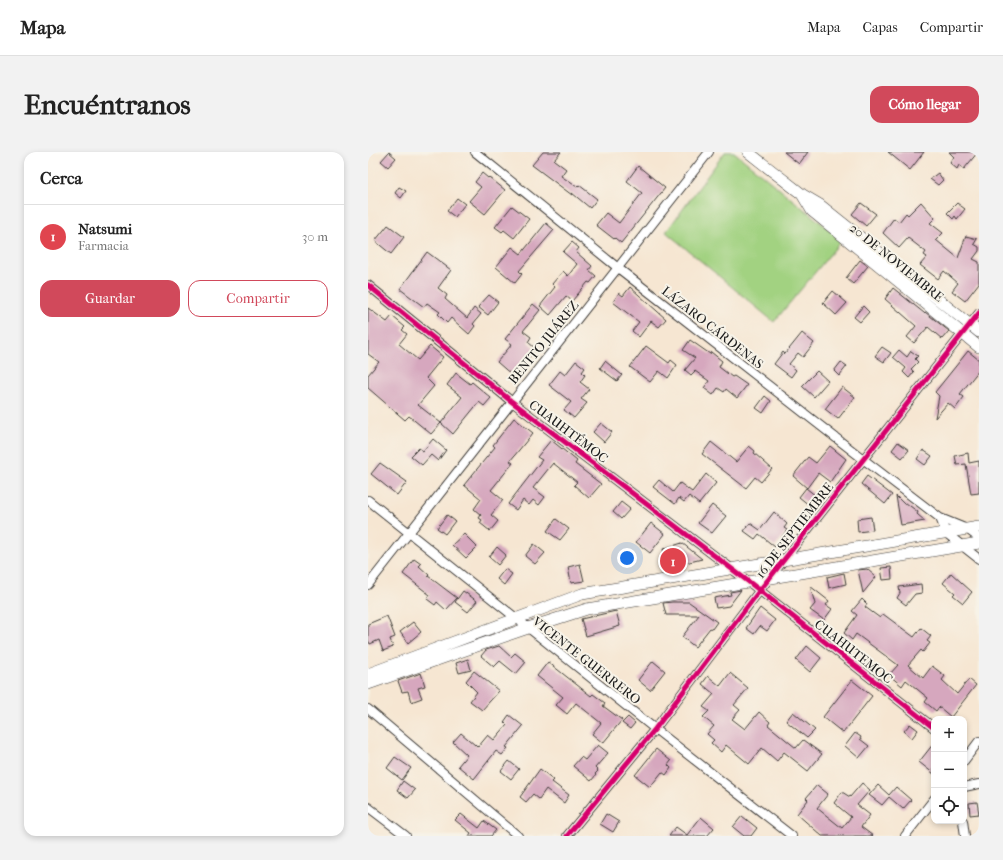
<!DOCTYPE html>
<html lang="es">
<meta charset="utf-8">
<style>
:root{--surface:#fff;--page:#f2f2f2;--text:#222;--muted:#767676;--line:#e0e0e0;--accent:#d1495b}
body{margin:0;font-family:"IM FELL French Canon",serif;background:var(--page);color:var(--text)}
.controls{position:absolute;right:12px;bottom:12px;display:grid;overflow:hidden;border-radius:8px;box-shadow:0 2px 6px #0003}
.controls button{width:36px;height:36px;display:grid;place-items:center;padding:0;border:0;border-bottom:1px solid var(--line);background:var(--surface);color:var(--text);font:20px sans-serif}
.you{position:absolute;left:259px;top:406px;width:14px;height:14px;margin:-10px;border:3px solid #fff;border-radius:50%;background:#1a73e8;box-shadow:0 0 0 6px #1a73e833}
.badge{display:grid;place-items:center;width:26px;height:26px;border-radius:50%;background:var(--accent);color:#fff;font-size:13px;font-weight:700}
.pin{position:absolute;translate:-50% -50%;border:2px solid #fff;box-shadow:0 1px 4px #0006}
.list{margin:0;padding:0;list-style:none}
h2{display:flex;justify-content:space-between;align-items:center;height:52px;margin:0;padding:0 16px;font-size:17px}
h2 small{font-size:13px;font-weight:400;color:var(--muted)}
.list li{display:grid;grid-template-columns:26px 1fr auto;gap:12px;align-items:center;box-sizing:border-box;height:64px;padding:0 16px;border-top:1px solid var(--line)}
.list b{display:block;font-size:15px;white-space:nowrap}
.list p{margin:0;font-size:13px;white-space:nowrap;color:var(--muted)}
.list em{font-size:13px;font-style:normal;color:var(--muted)}
.actions{display:flex;gap:8px;padding:12px 16px}
.actions a{flex:1;padding:9px 0;border:1px solid var(--accent);border-radius:12px;text-align:center;font-size:14px;color:var(--accent)}
.actions .main{background:var(--accent);color:#fff}
.icon{flex:none;width:22px;height:22px;fill:none;stroke:currentColor;stroke-width:2;stroke-linecap:round;stroke-linejoin:round}
.map{position:relative;flex:none;width:611px;height:684px;overflow:hidden;border-radius:12px}
header{display:flex;align-items:center;gap:24px;box-sizing:border-box;height:56px;padding:0 20px;background:var(--surface);border-bottom:1px solid var(--line)}
header strong{font-size:19px}
nav{display:flex;gap:22px;margin-inline-start:auto;font-size:14px}
.intro{display:flex;align-items:center;justify-content:space-between;box-sizing:border-box;height:96px;padding:0 24px}
h1{margin:0;font-size:28px}
.button{padding:10px 18px;border-radius:12px;background:var(--accent);color:#fff;font-size:14px;font-weight:700}
main{display:flex;gap:24px;padding:0 24px}
aside{flex:1;background:var(--surface);border-radius:12px;box-shadow:0 2px 6px #0003}
.map>svg:first-child{display:block}
</style>
<header>
<strong>Mapa</strong>
<nav><a>Mapa</a><a>Capas</a><a>Compartir</a></nav>
</header>
<div class="intro"><h1>Encuéntranos</h1><a class="button">Cómo llegar</a></div>
<main>
<aside>
<h2>Cerca<small></small></h2>
<ul class="list">
<li><span class="badge" style="background:#e0444e">1</span><div><b>Natsumi</b><p>Farmacia</p></div><em>30 m</em></li>
</ul>
<div class="actions"><a class="main">Guardar</a><a>Compartir</a></div>
</aside>
<div class="map">
<svg width="611" height="684" viewBox="0 0 611 684">
<rect width="100%" height="100%" fill="#f7f3e8"/>
<filter id="ink" filterUnits="userSpaceOnUse"><feTurbulence type="fractalNoise" baseFrequency=".025" numOctaves="2"/><feDisplacementMap in="SourceGraphic" scale="8" xChannelSelector="R" yChannelSelector="G"/><feConvolveMatrix kernelMatrix="1 2 1 2 8 2 1 2 1" color-interpolation-filters="sRGB"/></filter>
<filter id="wash" filterUnits="userSpaceOnUse"><feTurbulence type="fractalNoise" baseFrequency=".012" numOctaves="4" result="noise"/><feDisplacementMap in="SourceGraphic" scale="16" xChannelSelector="R" yChannelSelector="G"/><feGaussianBlur stdDeviation="0.9" result="paint"/><feColorMatrix in="noise" values="0 0 0 0 0 0 0 0 0 0 0 0 0 0 0 0 0 1.4 0 .05"/><feComposite in="paint" operator="in"/></filter>
<g filter="url(#wash)">
<rect width="100%" height="100%" fill="#f6e6d2"/>
<path fill="#a2d281" stroke="#5f774e" d="M357,0H366L474,88L406,170L298,80Z"/>
<g id="blocks">
<path fill="#d6a7be" d="M21,0L28,6L20,15L13,9Z
M175,0H193L186,8L198,17L193,24L209,35L211,33L229,47L222,56L204,41V43L164,13Z
M416,0H440L431,12Z
M520,0H556L542,18Z
M581,0H610L596,17L591,13L589,17L582,11L586,5Z
M270,14L297,36L253,91L247,86L246,87L228,73L238,61L251,71L274,41L259,29Z
M114,21L120,26L121,25L137,38L117,62L101,49L113,35L107,30Z
M570,21L575,28L570,33L562,27Z
M31,35L38,39L33,46L27,41Z
M89,46L97,52L87,65L79,59Z
M553,50L567,66L562,71L575,81L568,88L590,106L598,84L609,87L606,92L611,95V99L605,107L611,110V131L597,149L584,139L590,131L576,119L570,127L552,113L559,105L556,103L558,100L540,86L531,96L515,81L526,66L531,70L538,61L540,63Z
M493,51L508,62L498,74L484,62Z
M589,51L597,57L589,67L587,64L585,67L579,61Z
M144,54L161,67L146,86L136,78L134,80L127,75Z
M178,71L186,78L151,119L154,122L147,131L128,115L144,95L153,102Z
M20,73L36,85L23,102L7,89Z
M204,90L211,96L208,100L224,114L221,118L228,124L222,131L220,130L204,149L198,144L182,163L172,154L187,135L184,132L195,119L200,124L209,112L195,100Z
M59,100L83,118L70,136L79,143L77,147L99,166L106,156L113,162L105,172L107,174L101,182L83,166L79,171L70,162L72,160L59,151L56,155L32,137Z
M492,108L500,114L485,132L478,126Z
M262,135L298,167L291,175L283,169L271,185L264,179L271,170L245,150L251,141L255,144Z
M525,136L556,161L557,160L581,179L574,187L560,175L546,191L539,185L548,174L517,147Z
M465,139L479,151L468,163L455,151Z
M121,143L130,150L120,163L110,155Z
M165,152L172,158L155,179L163,185L160,190L168,197L145,224L129,210L144,192L137,187Z
M495,154L501,160L492,170L486,165Z
M0,156L19,170L24,164L37,175L34,178L39,182L31,192L50,208L62,194L75,205L58,226L66,234L50,253L73,271L63,282L41,264L37,268L0,236V223L11,210L0,202Z
M434,181L446,191L435,205L430,201L421,212L428,218L423,225L406,212L415,200L417,202Z
M322,188L342,202L343,200L354,209L351,215L364,225L366,224L379,233L369,246L358,237L356,240L350,236L345,243L336,236L341,229L327,219L323,223L317,218L327,206L315,198Z
M278,194L301,211L303,208L309,213L300,226L291,219L282,230L262,215Z
M514,195L523,201L516,210L507,204Z
M531,198L539,205L543,199L550,204L547,207L550,210L543,217L546,220L541,226L535,220L538,216L525,205Z
M600,199L611,208V218L592,242L596,245L587,257L580,251L567,266L571,244L567,240Z
M208,209L217,216L214,220L217,223L212,230L221,237L213,247L219,251L206,266L196,258L203,250L181,233L192,219L197,223Z
M237,209L254,223L249,229L232,216Z
M473,210L479,214L471,224L466,219Z
M449,219L460,229L446,245L434,234Z
M88,221L102,232L104,230L123,246L116,254L111,250L85,282L73,271L94,245L79,233Z
M474,235L487,245L470,267L457,257Z
M397,244L403,249L395,261L388,256Z
M146,266L165,281L142,309L145,311L123,338L135,348L123,363L130,369L122,379L112,371L114,368L111,366L113,363L106,357L113,347L96,333L127,295L125,293Z
M233,271L244,280L236,290L225,280Z
M65,287L78,298L70,309L63,303L54,313L43,304L51,296L55,299Z
M183,288L209,309L207,312L233,332L221,346L206,333L209,330L185,311L165,336L177,345L171,353L165,348L161,353L155,348L148,358L140,352L174,308L169,305Z
M343,290L368,310L381,294L387,299L386,301L404,317L393,330L387,325L378,336L334,302Z
M530,290L541,298L534,306L524,298Z
M462,294L478,307L462,330L450,321L439,336L425,324L440,305L448,311Z
M555,298L564,304L557,313L549,307Z
M600,301L601,311L611,309V341L603,342L598,312L589,313L587,304Z
M12,311L39,330L29,343L3,322Z
M338,322L348,331L331,352L321,344L316,350L311,346L307,352L285,335L291,328L305,340L312,331L324,340Z
M499,324L524,343L517,352L493,332Z
M438,336L448,344L441,353L431,345Z
M528,344L536,352L538,351L550,360L549,362L557,369L533,373Z
M253,350L262,357L253,367L245,360Z
M344,353L358,364L344,381L330,371Z
M406,360L419,372L416,376L419,378L407,395L391,382L387,387L376,379L382,371L392,378Z
M79,363L87,369L77,382L69,376Z
M503,365L505,378L490,380L489,367Z
M188,367L201,377L192,388L179,379Z
M283,371L297,382L282,401L268,390Z
M96,382L109,395L98,406L84,393Z
M314,391L334,407L301,415L295,397Z
M166,392L177,401L167,412L157,404Z
M129,395L138,403L130,413L121,405Z
M46,407L53,412L51,414L61,423L60,424L89,446L78,458L69,450L67,453L59,447L62,443L35,422Z
M212,412L216,429L203,431L200,415Z
M523,415L524,427L515,428L513,416Z
M137,417L144,422L136,433L129,427Z
M499,417L508,425L495,441L490,418Z
M476,421L478,432L461,436L459,425Z
M583,421L604,440L595,451L585,443L587,441L575,431Z
M553,432L554,441L547,442L538,453L529,446L532,441L531,435Z
M442,434L461,449L458,453L464,457L456,468L442,458L447,452Z
M373,438L361,454L348,456L346,446L363,443L362,440Z
M95,439L109,449L100,460L87,450Z
M494,447L499,452L497,455L512,466L515,462L546,485L553,476L563,484L559,489L562,491L555,500L553,498L540,513L555,526L564,514L577,524L574,528L589,542L601,527L608,533L583,565L571,555L568,559L557,550L560,546L538,528L534,534L521,523L530,513L488,482L484,488L476,481L489,463L484,459Z
M304,450H321L349,470L344,477L342,476L327,495L314,485L331,463H298L295,451Z
M392,456L407,468L399,479L392,474L386,482L378,476Z
M248,459L252,474L218,484L213,467Z
M19,464L27,485L22,487L25,495L15,499L11,488L2,492L0,488V472Z
M45,470L53,480L40,491L32,480Z
M131,494L143,505L147,501L158,510L148,522L132,509L126,515L113,504L118,498Z
M439,494L453,506L442,520L428,508Z
M100,507L103,518L91,521L88,511Z
M285,509L297,519L282,538L270,528Z
M180,510L223,544L225,542L237,551L235,554L254,568L235,591L224,582L233,571L208,551L199,562L188,553L195,545L169,524Z
M106,519L131,539L114,558L102,549L109,540L98,529Z
M53,521L57,534L50,536L54,546L43,550L40,539L34,540L30,529Z
M362,521L380,536L366,553L372,558L364,567L377,577L391,560L402,570L400,573L428,596L435,588L454,602L440,619L416,600L409,609L394,596L381,612L358,593L353,600L343,591L346,588L339,582L346,574L335,565L341,559L335,555L346,542L334,532L340,524L352,534Z
M484,528L504,544L475,581L455,565Z
M425,560L447,578L439,586L418,569Z
M141,563L155,574L138,595L140,596L134,603L128,599L106,627L90,614L99,603L85,590L93,581L107,593V592L110,595L120,583L126,588L139,573L136,570Z
M260,565L267,571L262,577L254,571Z
M542,572L550,578L544,586L536,579Z
M487,581L493,585L492,587L501,594L491,606L477,594Z
M566,591V622L551,610Z
M230,593L240,601L227,616L230,619L227,622L228,623L223,629L205,614L213,605L217,608Z
M288,597L303,609L300,613L303,616L298,623L294,620L282,635L267,623Z
M27,605L43,616L34,628L19,616Z
M141,609L151,617L143,627L133,619Z
M172,617L186,628L184,630L201,643L196,651L178,637L171,647L165,642L158,650L152,645Z
M35,629L47,638L40,646L29,638Z
M494,631L502,638L489,653L502,663L493,675L505,684H454L429,662L440,648L438,646L449,633L460,642L449,656L474,676L483,665L466,651L474,640L482,645Z
M510,633L521,643L528,635L543,648L535,657L521,645L514,653L501,643Z
M609,650L611,662L602,663L601,651Z
M93,662L111,676L116,669L128,678L123,684H101L103,681L87,668Z
M238,662L251,670L245,680L232,672Z
M374,664L389,676L383,684H376L365,675Z
M333,665L346,676L339,684H301L308,675L319,683Z"/>
</g>
</g>
<g filter="url(#ink)">
<use href="#blocks" fill-opacity="0" stroke="#3d3a37" stroke-width="1"/>
<g fill="none" stroke-linecap="round" stroke-linejoin="round">
<defs>
<path id="street" d="M107,0L250,116L495,307L572,366L599,377L611,386
M0,133L143,249L381,430L566,576
M0,348L287,577L424,684
M572,366L578,381L611,407
M0,433L341,0
M0,557L150,684
M596,609L611,589
M596,635L611,632
M0,655L38,684
M595,669L597,684
M199,684L287,577L392,438L611,161
M537,684L566,647"/>
<path id="secondary" d="M380,0L435,43L452,53L611,180
M435,44L444,59L611,195
M0,522L214,442L611,375
M0,532L160,476L219,457L611,391"/>
</defs>
<use href="#street" stroke="#3d3a37" stroke-width="10"/>
<use href="#secondary" stroke="#3d3a37" stroke-width="12"/>
<use href="#street" stroke="#fff" stroke-width="8"/>
<use href="#secondary" stroke="#fff" stroke-width="11"/>
<defs>
<path id="cycleway" d="M0,133L143,249L381,430L566,576
M199,684L287,577L392,438L611,161"/>
</defs>
<use href="#cycleway" stroke="#f7f3e8" stroke-width="8"/>
<use href="#cycleway" stroke="#d6006c" stroke-width="5"/>
</g>
</g>
<g text-anchor="middle" stroke-width="4" stroke-linejoin="round" paint-order="stroke">
<g font-size="13" fill="#1c1c1c" stroke="#f7f3e8">
<text transform="translate(529 110) rotate(39)" y="5">20 DE NOVIEMBRE</text>
<text transform="translate(345 175) rotate(38)" y="5">LÁZARO CÁRDENAS</text>
<text transform="translate(175 190) rotate(-51)" y="5">BENITO JUÁREZ</text>
<text transform="translate(201 279) rotate(37)" y="5">CUAUHTÉMOC</text>
<text transform="translate(426 378) rotate(-52)" y="5">16 DE SEPTIEMBRE</text>
<text transform="translate(486 499) rotate(38)" y="5">CUAHUTEMOC</text>
<text transform="translate(219 508) rotate(38)" y="5">VICENTE GUERRERO</text>
</g>
</g>
</svg>
<div class="controls">
<button>+</button>
<button>−</button>
<button><svg class="icon" aria-label="locate" viewBox="0 0 24 24"><circle cx="12" cy="12" r="6"/><path d="M12 2v4M12 18v4M2 12h4M18 12h4"/></svg></button>
</div>
<div class="you"></div>
<div class="pin badge" style="left:305px;top:409px;background:#e0444e">1</div>
</div>
</main>
